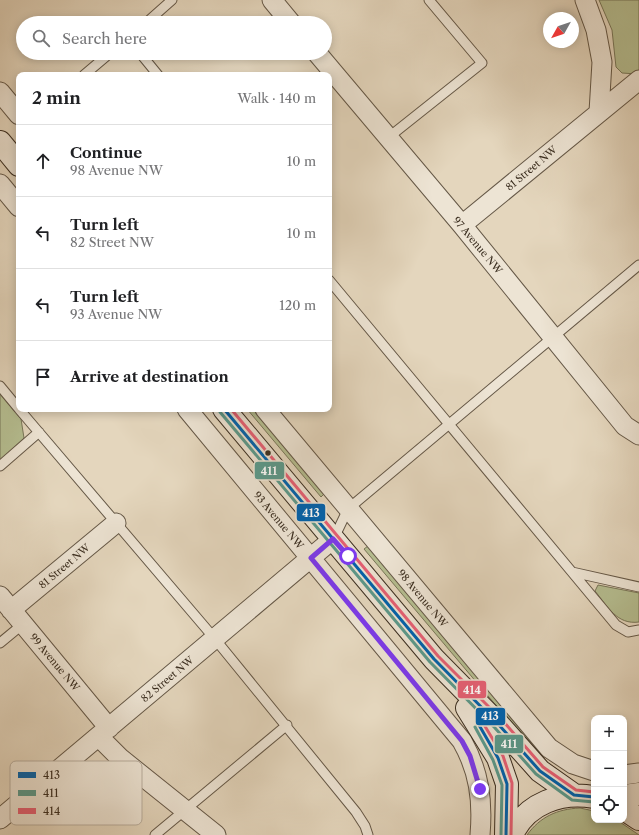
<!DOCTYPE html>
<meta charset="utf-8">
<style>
:root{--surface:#fff;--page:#f6f6f6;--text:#202124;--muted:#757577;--line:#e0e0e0}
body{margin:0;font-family:"Libre Caslon Text",serif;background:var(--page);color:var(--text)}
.controls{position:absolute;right:12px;bottom:12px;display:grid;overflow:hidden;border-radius:8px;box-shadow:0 2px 10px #0003}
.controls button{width:36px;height:36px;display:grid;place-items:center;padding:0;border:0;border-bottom:1px solid var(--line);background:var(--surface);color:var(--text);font:20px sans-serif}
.compass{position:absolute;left:543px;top:12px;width:36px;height:36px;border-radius:50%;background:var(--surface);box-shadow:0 2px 10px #0003;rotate:230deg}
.stop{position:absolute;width:12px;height:12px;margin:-9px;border:3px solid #7c3aed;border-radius:50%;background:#fff}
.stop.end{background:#7c3aed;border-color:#fff;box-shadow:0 1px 4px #0008}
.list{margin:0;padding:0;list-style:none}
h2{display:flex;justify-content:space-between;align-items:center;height:52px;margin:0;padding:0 16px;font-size:17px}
h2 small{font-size:13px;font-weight:400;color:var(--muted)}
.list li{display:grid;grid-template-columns:26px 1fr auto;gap:12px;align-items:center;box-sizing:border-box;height:72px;padding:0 16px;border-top:1px solid var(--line)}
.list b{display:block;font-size:15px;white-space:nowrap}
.list p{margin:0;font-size:13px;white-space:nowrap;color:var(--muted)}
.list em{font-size:13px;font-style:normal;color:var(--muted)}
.icon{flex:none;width:22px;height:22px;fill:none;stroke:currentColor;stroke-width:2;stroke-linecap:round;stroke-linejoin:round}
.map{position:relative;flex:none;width:639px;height:835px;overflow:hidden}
.search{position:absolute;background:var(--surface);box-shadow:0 2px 10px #0003;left:16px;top:16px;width:316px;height:44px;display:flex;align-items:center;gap:10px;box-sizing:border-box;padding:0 14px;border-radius:22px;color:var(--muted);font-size:15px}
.panel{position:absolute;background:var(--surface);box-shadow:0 2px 10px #0003;left:16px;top:72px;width:316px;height:340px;border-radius:8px}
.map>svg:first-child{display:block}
</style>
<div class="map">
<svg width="639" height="835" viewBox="0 0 639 835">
<rect width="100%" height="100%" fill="#e4d6bd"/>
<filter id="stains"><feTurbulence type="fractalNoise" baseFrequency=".005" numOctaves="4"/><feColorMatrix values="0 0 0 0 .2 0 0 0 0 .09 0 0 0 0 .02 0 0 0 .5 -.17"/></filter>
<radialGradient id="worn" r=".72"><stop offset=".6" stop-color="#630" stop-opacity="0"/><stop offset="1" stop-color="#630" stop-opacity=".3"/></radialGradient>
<path fill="#b5bd90" stroke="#787658" d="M599,0H639V72L637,74L622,73L616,67L612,30Z
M0,394L21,419L24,438L0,461Z
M247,409H255L325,493L321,497Z
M368,546L546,755L542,760L364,549Z
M598,585L639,593V622C617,625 608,607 595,591Z
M580,808L594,811V820H617L639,835H527C540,817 557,809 580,808Z"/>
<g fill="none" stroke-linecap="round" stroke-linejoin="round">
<defs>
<path id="service" d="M146,23L172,0
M140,53L158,75
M84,75L110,53
M389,137L482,63L429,0
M329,280L616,625L628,632L639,630
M0,386L19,409
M19,409L215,639L356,812L365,826L368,835
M0,466L39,432
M334,538L348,509L639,265
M572,572L639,587
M0,643L23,624
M155,835L287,725"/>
<path id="minor" d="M272,0L291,23
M585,0L596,30L602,62L599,112
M317,53L462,225L625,426L639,435
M0,92L19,115
M0,184L19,207
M462,225L639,80
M187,409L462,741C479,771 483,800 480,835
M265,409L549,748L573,764L594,771
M0,596L109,728
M11,610L116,523
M99,737L120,758L216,835
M624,775L639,773
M0,819L333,539"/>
<path id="secondary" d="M0,142L19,165
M224,409L434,659L499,725L540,771L574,795
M467,708L498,758L507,784L506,835
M624,796L639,794
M624,809L639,819
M512,835C526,803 562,791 594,797"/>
</defs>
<use href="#service" stroke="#655847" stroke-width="11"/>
<use href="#minor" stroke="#655847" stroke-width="21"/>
<use href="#secondary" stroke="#3b2e20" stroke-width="24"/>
<use href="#service" stroke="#ede4d4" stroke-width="9"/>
<use href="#minor" stroke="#ede4d4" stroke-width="19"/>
<use href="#secondary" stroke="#ede4d4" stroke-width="22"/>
<defs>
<path id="bus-1" d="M224,409L434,659L499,725L540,771L574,795L594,797
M479,725L498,758L507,784L506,835"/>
<path id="bus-2" d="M220,412L430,662L495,728L536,774L572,800L594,802
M475,727L493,760L502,785L501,835"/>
<path id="bus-3" d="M231,409L438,656L503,721L543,767L576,790L594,792
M483,723L503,756L512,783L511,835"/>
</defs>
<use href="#bus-1" stroke="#ede4d4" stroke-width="6"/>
<use href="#bus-2" stroke="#ede4d4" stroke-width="6"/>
<use href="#bus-3" stroke="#ede4d4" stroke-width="6"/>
<use href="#bus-1" stroke="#0062ad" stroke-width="3"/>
<use href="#bus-2" stroke="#5b998b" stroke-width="3"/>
<use href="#bus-3" stroke="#e65f74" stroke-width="3"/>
</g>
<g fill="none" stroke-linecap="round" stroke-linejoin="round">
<path stroke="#7c3aed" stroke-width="5" d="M348,556L333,539L311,558L462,741L470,756L480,789"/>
</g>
<circle fill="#3b2e20" stroke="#ede4d4" stroke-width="1.5" cx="268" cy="453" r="3.5"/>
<g text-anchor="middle" stroke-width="3" stroke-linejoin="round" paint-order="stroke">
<g font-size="10" fill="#3b2e20" stroke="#ede4d4">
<text transform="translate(531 168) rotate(-40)" y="4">81 Street NW</text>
<text transform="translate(478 245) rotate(50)" y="4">97 Avenue NW</text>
<text transform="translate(279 520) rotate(50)" y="4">93 Avenue NW</text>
<text transform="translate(64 566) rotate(-40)" y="4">81 Street NW</text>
<text transform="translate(423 598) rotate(50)" y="4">98 Avenue NW</text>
<text transform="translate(55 662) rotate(50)" y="4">99 Avenue NW</text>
<text transform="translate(167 679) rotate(-40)" y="4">82 Street NW</text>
</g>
</g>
<rect x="10" y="761" width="132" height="64" rx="6" fill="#ede4d4" stroke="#b8ad9e" stroke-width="1"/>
<rect x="18" y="772" width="18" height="6" fill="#0062ad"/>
<rect x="18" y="790" width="18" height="6" fill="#5b998b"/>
<rect x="18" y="808" width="18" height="6" fill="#e65f74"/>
<g font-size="11" fill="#3b2e20">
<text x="43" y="779">413</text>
<text x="43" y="797">411</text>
<text x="43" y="815">414</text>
</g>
<g stroke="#ede4d4" stroke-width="1.5">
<rect x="254" y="461" width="31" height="19" rx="4" fill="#5b998b"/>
<rect x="296" y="503" width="30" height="19" rx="4" fill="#0062ad"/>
<rect x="457" y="680" width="30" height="19" rx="4" fill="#e65f74"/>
<rect x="475" y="707" width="31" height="19" rx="4" fill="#0062ad"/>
<rect x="494" y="734" width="30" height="20" rx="4" fill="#5b998b"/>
</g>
<g font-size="11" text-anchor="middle" font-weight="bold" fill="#fff">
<text x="269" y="475">411</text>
<text x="311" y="517">413</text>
<text x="472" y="694">414</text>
<text x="490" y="720">413</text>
<text x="509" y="748">411</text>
</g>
<rect width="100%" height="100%" filter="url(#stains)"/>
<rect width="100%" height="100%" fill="url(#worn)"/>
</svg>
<div class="controls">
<button>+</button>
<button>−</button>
<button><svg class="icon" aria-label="locate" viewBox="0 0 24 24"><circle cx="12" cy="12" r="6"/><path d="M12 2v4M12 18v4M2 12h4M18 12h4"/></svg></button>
</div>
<svg class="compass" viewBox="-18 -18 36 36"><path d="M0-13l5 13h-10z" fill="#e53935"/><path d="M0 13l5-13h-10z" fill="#757577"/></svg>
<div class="stop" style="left:348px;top:556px"></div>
<div class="stop end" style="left:480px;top:789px"></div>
<div class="search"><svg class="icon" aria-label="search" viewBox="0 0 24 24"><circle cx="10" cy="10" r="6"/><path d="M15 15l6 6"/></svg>Search here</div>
<section class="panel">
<h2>2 min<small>Walk · 140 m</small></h2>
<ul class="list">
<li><svg class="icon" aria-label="ahead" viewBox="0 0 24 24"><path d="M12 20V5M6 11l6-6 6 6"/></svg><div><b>Continue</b><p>98 Avenue NW</p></div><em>10 m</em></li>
<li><svg class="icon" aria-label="left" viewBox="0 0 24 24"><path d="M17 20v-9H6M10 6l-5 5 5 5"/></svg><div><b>Turn left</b><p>82 Street NW</p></div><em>10 m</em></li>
<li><svg class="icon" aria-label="left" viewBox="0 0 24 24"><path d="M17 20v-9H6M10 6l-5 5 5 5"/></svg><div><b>Turn left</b><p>93 Avenue NW</p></div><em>120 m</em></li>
<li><svg class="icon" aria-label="arrive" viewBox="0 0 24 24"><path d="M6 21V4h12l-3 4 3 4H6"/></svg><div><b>Arrive at destination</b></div></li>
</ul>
</section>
</div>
